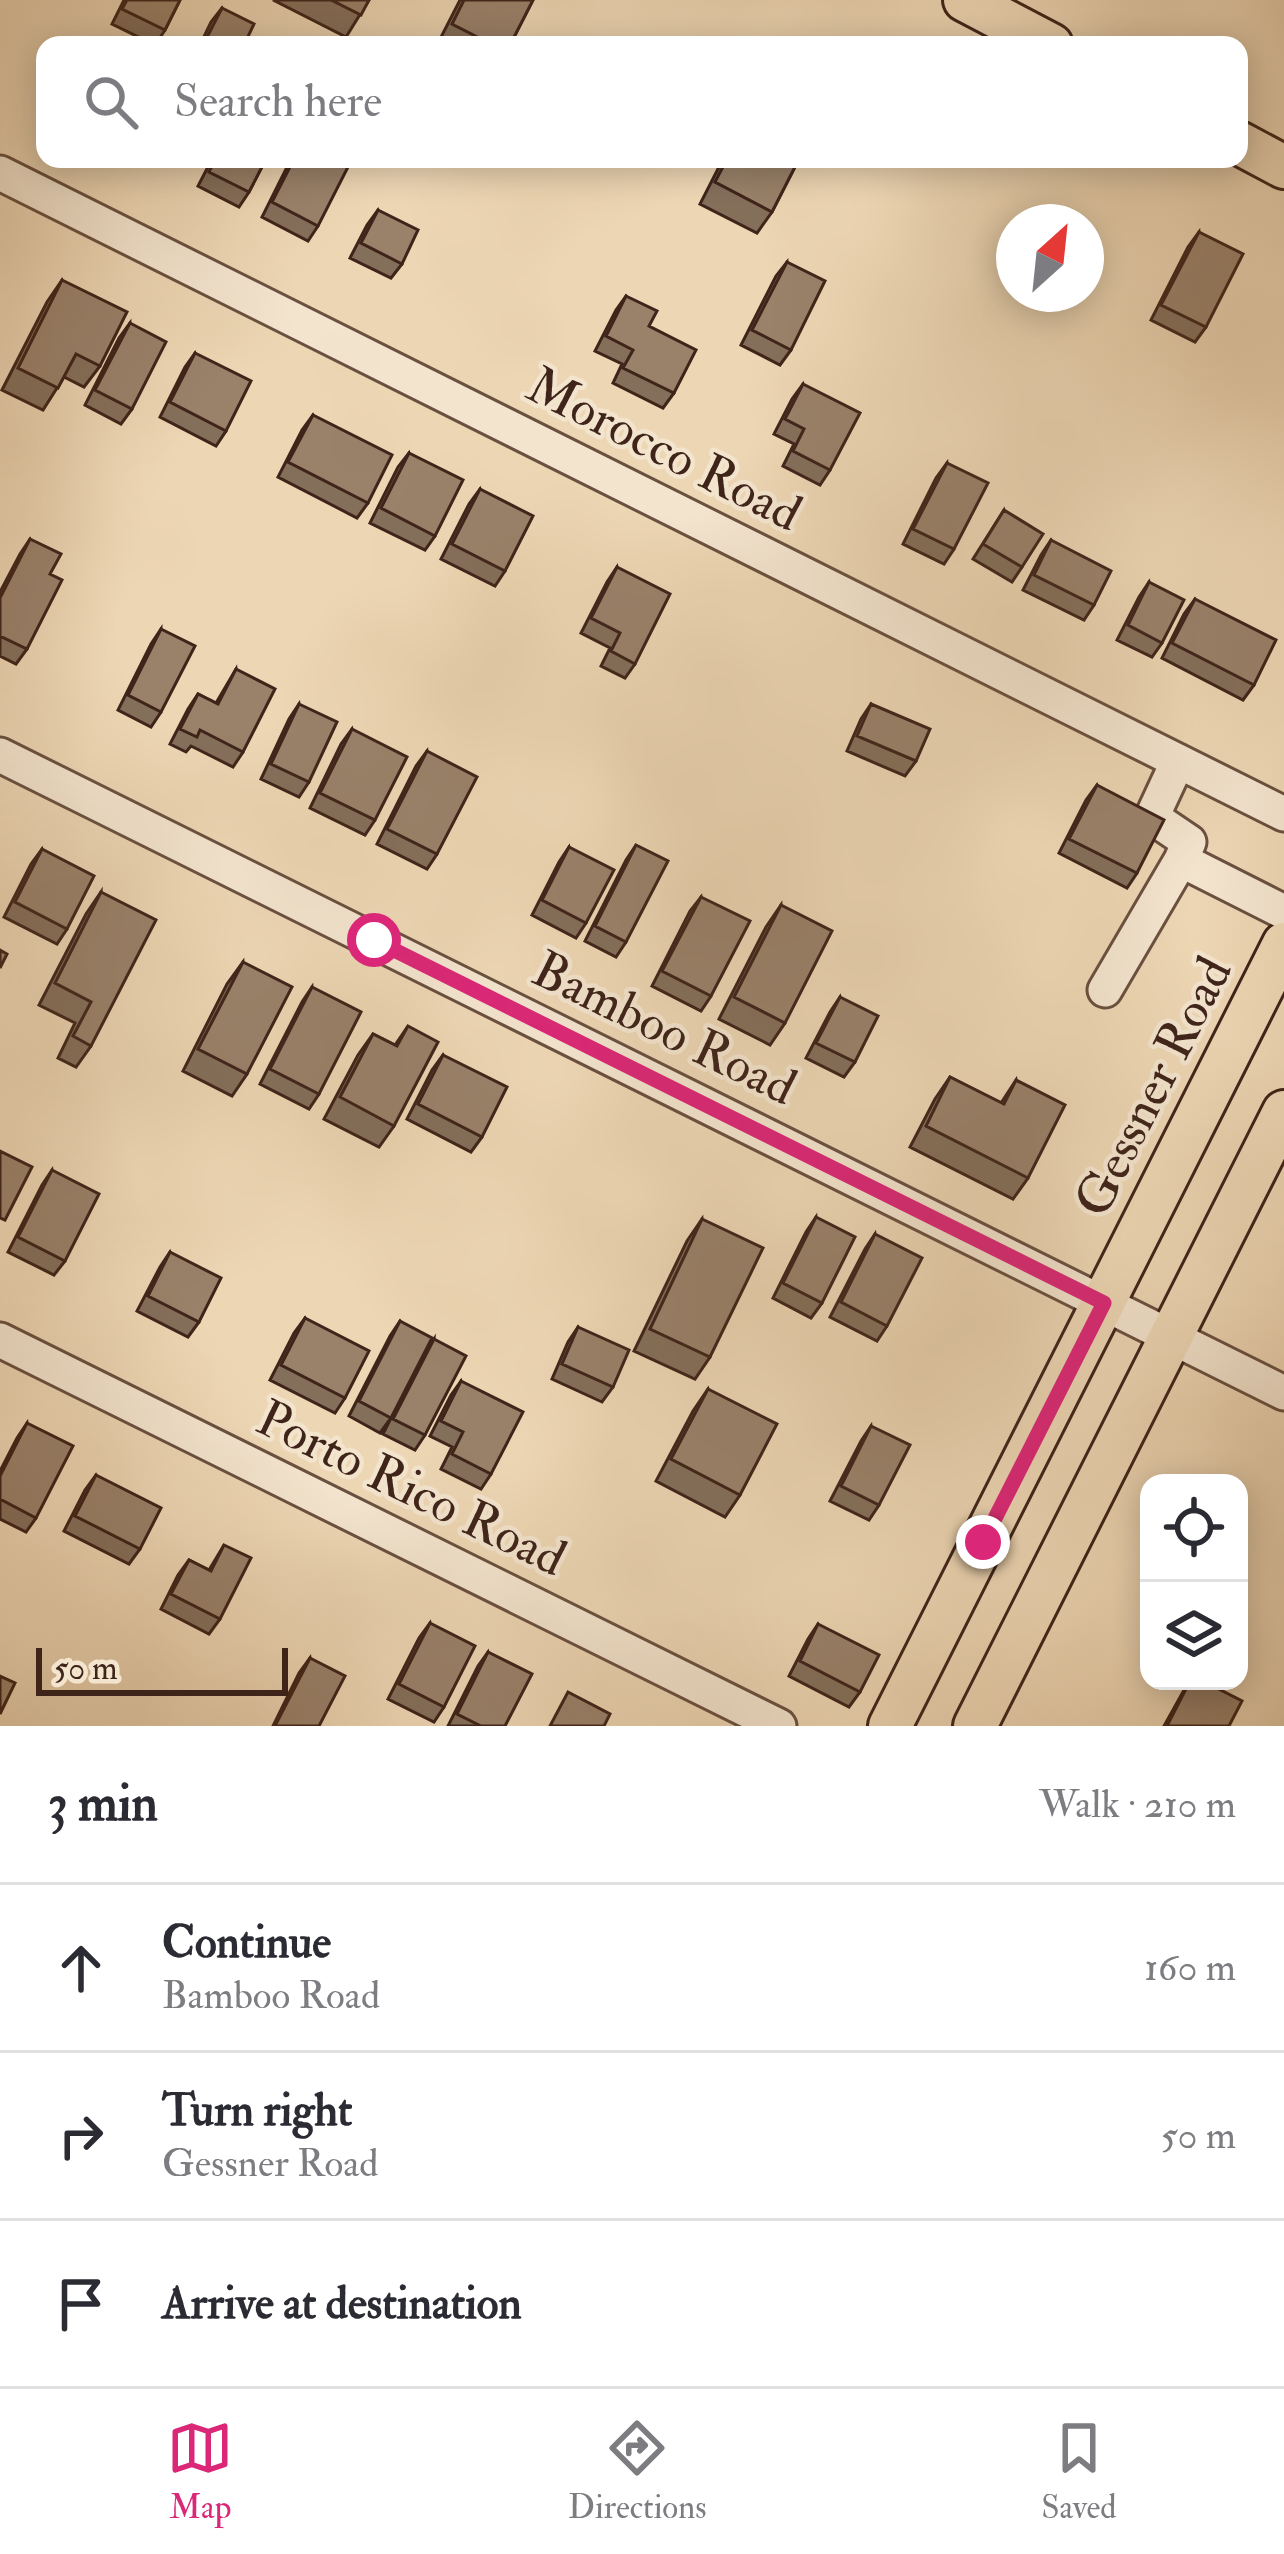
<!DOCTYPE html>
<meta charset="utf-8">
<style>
:root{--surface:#fff;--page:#f2f2f3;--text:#2b2b33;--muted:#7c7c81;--line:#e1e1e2;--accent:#db2777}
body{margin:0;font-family:"IM FELL Double Pica",serif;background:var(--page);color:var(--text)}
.controls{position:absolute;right:36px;bottom:36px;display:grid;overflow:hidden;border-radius:24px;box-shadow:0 6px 30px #0003}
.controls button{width:108px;height:108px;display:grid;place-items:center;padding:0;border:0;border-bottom:3px solid var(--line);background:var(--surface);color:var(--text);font:60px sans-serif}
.compass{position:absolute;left:996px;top:204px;width:108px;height:108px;border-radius:50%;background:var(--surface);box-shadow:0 6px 30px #0003;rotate:27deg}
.scale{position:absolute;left:36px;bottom:30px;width:252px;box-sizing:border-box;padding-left:12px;border:6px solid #3f241a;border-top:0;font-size:33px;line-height:42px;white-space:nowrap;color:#3f241a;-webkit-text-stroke:9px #f3e4ce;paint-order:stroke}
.stop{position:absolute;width:36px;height:36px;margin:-27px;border:9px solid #db2777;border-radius:50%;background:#fff}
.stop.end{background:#db2777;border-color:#fff;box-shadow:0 3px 12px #0008}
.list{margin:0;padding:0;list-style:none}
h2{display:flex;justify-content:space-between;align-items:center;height:156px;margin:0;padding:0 48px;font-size:51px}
h2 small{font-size:39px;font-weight:400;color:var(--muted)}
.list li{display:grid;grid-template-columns:78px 1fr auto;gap:36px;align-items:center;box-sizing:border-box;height:168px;padding:0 48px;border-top:3px solid var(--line)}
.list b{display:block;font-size:45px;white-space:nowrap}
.list p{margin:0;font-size:39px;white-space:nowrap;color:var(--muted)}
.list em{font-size:39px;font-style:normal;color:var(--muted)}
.icon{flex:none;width:66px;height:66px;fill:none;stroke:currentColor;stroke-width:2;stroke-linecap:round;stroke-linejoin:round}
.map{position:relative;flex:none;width:1284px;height:1726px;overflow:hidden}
.search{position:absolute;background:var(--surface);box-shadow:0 6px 30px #0003;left:36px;right:36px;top:36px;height:132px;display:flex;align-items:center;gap:30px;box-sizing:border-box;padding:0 42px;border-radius:24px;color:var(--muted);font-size:45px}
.sheet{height:660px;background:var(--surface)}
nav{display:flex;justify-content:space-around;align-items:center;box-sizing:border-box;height:168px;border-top:3px solid var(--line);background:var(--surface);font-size:33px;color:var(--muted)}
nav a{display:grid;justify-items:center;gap:6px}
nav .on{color:var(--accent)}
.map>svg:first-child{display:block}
</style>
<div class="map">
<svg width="1284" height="1726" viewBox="0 0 1284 1726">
<rect width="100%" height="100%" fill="#edd6b4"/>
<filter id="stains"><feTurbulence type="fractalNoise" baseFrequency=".00167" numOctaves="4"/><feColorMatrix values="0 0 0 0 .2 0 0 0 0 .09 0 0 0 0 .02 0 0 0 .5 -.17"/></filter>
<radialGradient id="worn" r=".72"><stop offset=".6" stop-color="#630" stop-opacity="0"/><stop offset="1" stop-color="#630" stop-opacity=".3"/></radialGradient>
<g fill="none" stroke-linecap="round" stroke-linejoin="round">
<defs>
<path id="minor" d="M0,173L1284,814
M0,755L1284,1393
M1178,761L1152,817L1189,842L1181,860L1284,912
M1105,990L1181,860
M0,1340L779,1726"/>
<path id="major" d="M965,0L1051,45
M1239,143L1284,167
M890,1726L1284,944
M975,1726L1284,1112"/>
</defs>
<use href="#minor" stroke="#6a5040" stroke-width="39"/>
<use href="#major" stroke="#3f241a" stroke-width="48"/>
<use href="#minor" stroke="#f3e4ce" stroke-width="33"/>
<use href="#major" stroke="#edd6b4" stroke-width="42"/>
</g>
<path fill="#846f5b" stroke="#3f241a" stroke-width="3" d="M124,0H180L165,30L155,45L112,24Z
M273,0H369L346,37Z
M460,0H533L510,45H437Z
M222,8L244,45H200L211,22Z
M212,159H266L249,192L239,207L198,186Z
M291,159H332L318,226L308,241L262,217Z
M723,159H799L772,212L757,233L700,204Z
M378,210L402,264L391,278L350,258L367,225Z
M1199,232L1206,327L1195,342L1151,320L1188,247Z
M787,262L791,350L780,365L741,345L776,276Z
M62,280L100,366L84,387L64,377L43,410L2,390L47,302Z
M626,296L649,326L674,393L663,408L613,383L622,364L595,351L616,310Z
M130,323L132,409L121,424L85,405L119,338Z
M195,353L226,431L216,446L160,417L185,367Z
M803,384L830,470L820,485L783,466L794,444L774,434L792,399Z
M313,415L368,503L357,518L278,477L302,430Z
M409,453L435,536L425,550L370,523L398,467Z
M947,463L954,549L944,564L903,544L936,478Z
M480,489L505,571L495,586L441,559L469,504Z
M1004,510L1022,567L1012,582L973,559Z
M30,539L50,574L27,649L16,664L0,656V592L20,554Z
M1051,540L1094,605L1084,620L1023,590L1041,555Z
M617,567L635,664L625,678L601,666L610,648L581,633L607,582Z
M1149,582L1162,643L1152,657L1117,640L1139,597Z
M1195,599L1254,685L1243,700L1162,658L1184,614Z
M161,629V712L151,727L118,710L151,644Z
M236,669L243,752L233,767L191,746L186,752L170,744L188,709L198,694L216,703Z
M299,704L309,782L299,797L261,779L289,719Z
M871,704L916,761L905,776L847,751L861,719Z
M352,729L375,820L365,835L310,808L341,744Z
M427,751L437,854L427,869L377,844L416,766Z
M1097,785L1137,873L1127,888L1059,853L1086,800Z
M636,845L626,942L616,957L585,941L626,860Z
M569,847L586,923L576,938L532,915L559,862Z
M42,849L67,929L57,944L4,917L31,864Z
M101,892L91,1046L76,1067L58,1058L75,1023L39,1005L86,914Z
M701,897L711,996L701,1011L652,986L690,911Z
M781,905L785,1023L770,1045L719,1019L766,927Z
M243,962L247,1074L232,1096L183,1071L227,984Z
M312,987L319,1094L309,1109L260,1084L302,1002Z
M840,997L855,1062L844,1077L806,1058L830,1012Z
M408,1026L394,1126L379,1147L324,1119L358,1055L373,1034L395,1045Z
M443,1055L482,1137L471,1152L407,1119L432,1070Z
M950,1077L1001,1103L1016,1080L1028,1178L1013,1199L910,1147L935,1099Z
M52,1170L65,1261L54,1275L8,1252L42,1185Z
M816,1217L822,1303L811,1318L773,1298L806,1232Z
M702,1219L710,1357L695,1379L634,1351L687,1241Z
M875,1234L887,1326L877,1341L830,1317L865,1249Z
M170,1252L199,1322L188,1337L137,1311L160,1267Z
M305,1318L345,1398L335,1413L270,1380L294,1333Z
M400,1321L424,1353L434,1339L425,1435L415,1450L383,1434L391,1418L380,1433L349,1416L390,1336Z
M578,1327L613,1387L602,1402L552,1379L568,1342Z
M461,1381L491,1474L481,1489L441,1469L452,1447L430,1436L451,1395Z
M708,1389L740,1495L725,1517L656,1481L693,1411Z
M27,1423L36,1518L26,1532L0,1519V1471L17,1438Z
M871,1426L879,1505L869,1520L830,1501L861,1441Z
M96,1475L140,1549L129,1564L64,1531L85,1490Z
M224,1545L220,1619L209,1634L161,1609L178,1575L189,1560L209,1570Z
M430,1623L444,1707L434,1722L388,1699L419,1638Z
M818,1624L860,1692L849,1707L789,1676L808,1639Z
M488,1652L505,1726H448L478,1666Z
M310,1658L319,1726H273L299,1673Z
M1189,1681L1229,1726H1164Z"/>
<path fill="#99816a" stroke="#3f241a" stroke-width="3" d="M127,0H180L165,30L122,9Z
M331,0H369L361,15Z
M464,0H533L510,45H493L452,24Z
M222,8L254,24L244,45H203Z
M215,159H266L249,192L209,172Z
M294,159H332L348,167L318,226L272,202Z
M727,159H799L772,212L715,182Z
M378,210L418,230L402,264L361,243Z
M1199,232L1243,254L1206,327L1161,305Z
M787,262L825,281L791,350L752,330Z
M62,280L127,312L100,366L76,354L58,388L18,368Z
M626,296L657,311L649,326L696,350L674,393L623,368L633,350L606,336Z
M130,323L166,342L132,409L95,390Z
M195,353L251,381L226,431L170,402Z
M803,384L860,413L830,470L793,451L804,429L785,419Z
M313,415L392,455L368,503L288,462Z
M409,453L463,480L435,536L381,508Z
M947,463L988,483L954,549L913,529Z
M480,489L533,516L505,571L452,544Z
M1004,510L1043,534L1022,567L983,544Z
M30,539L61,554L50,574L62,580L27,649L0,636V598Z
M1051,540L1111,571L1094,605L1034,575Z
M617,567L670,594L635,664L611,651L620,633L591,618Z
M1149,582L1184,600L1162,643L1128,625Z
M1195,599L1276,640L1254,685L1172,643Z
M161,629L195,646L161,712L128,695Z
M236,669L275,689L243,752L200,730L197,737L180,729L198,694L218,704Z
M299,704L337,722L309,782L271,764Z
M871,704L930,729L916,761L857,736Z
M352,729L407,757L375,820L320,793Z
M427,751L477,777L437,854L387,829Z
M1097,785L1164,820L1137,873L1069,839Z
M636,845L668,861L626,942L595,926Z
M569,847L614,870L586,923L542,900Z
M42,849L94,876L67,929L15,902Z
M101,892L156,920L91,1046L73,1036L91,1002L55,983Z
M701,897L750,921L711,996L662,971Z
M781,905L832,931L785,1023L734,997Z
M0,950L7,954L0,968Z
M243,962L292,987L247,1074L198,1049Z
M312,987L361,1012L319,1094L270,1069Z
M840,997L878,1016L855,1062L816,1043Z
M408,1026L438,1042L394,1126L340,1097L373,1034L397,1046Z
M443,1055L507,1087L482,1137L418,1104Z
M950,1077L1004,1104L1016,1080L1065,1105L1028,1178L926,1126Z
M0,1151L32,1167L5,1220L0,1218Z
M52,1170L99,1194L65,1261L18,1237Z
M816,1217L855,1237L822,1303L783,1283Z
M702,1219L763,1248L710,1357L650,1329Z
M875,1234L922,1258L887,1326L841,1302Z
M170,1252L221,1278L199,1322L148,1296Z
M305,1318L369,1351L345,1398L281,1365Z
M400,1321L432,1338L391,1418L359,1401Z
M578,1327L629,1350L613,1387L562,1364Z
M434,1339L466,1356L425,1435L393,1419Z
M461,1381L523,1412L491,1474L452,1454L463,1432L441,1421Z
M708,1389L777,1424L740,1495L671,1459Z
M27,1423L73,1446L36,1518L0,1499V1476Z
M871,1426L910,1445L879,1505L841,1486Z
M96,1475L161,1508L140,1549L75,1516Z
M224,1545L251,1558L220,1619L171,1594L189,1560L211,1571Z
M430,1623L475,1646L444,1707L399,1684Z
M818,1624L879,1655L860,1692L800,1661Z
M488,1652L532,1674L505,1726H481L457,1714Z
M310,1658L345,1676L319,1726H275Z
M0,1676L15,1683L0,1714Z
M1190,1681H1203L1242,1701L1229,1726H1167Z
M568,1692L610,1714L604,1726H550Z"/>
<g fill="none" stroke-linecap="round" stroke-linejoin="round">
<path stroke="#db2777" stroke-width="15" d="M374,940L1104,1303L983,1542"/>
</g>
<g text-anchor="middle" stroke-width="9" stroke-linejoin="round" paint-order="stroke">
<g font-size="51" fill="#3f241a" stroke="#f3e4ce">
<text transform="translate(665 448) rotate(27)" y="18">Morocco Road</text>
<text transform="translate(665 1027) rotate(26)" y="18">Bamboo Road</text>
<text transform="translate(1152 1086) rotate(-63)" y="18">Gessner Road</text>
<text transform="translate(412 1487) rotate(26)" y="18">Porto Rico Road</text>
</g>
</g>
<rect width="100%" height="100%" filter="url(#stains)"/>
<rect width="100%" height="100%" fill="url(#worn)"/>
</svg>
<div class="controls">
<button><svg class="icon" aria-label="locate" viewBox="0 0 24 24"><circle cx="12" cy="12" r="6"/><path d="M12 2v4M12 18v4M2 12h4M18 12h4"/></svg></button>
<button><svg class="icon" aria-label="layers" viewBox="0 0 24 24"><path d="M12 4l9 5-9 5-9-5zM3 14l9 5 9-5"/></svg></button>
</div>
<svg class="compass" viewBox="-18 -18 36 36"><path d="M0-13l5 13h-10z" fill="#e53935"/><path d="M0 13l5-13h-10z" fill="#7c7c81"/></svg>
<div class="scale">50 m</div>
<div class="stop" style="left:374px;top:940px"></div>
<div class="stop end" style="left:983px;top:1542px"></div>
<div class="search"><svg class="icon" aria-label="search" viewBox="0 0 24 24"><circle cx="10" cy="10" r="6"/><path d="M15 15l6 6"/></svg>Search here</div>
</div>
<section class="sheet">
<h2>3 min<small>Walk · 210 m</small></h2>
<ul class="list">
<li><svg class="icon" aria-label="ahead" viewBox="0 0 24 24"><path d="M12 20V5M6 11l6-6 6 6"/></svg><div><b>Continue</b><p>Bamboo Road</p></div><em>160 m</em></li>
<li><svg class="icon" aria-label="right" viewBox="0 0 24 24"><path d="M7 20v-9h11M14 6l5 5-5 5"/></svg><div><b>Turn right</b><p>Gessner Road</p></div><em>50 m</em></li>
<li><svg class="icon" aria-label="arrive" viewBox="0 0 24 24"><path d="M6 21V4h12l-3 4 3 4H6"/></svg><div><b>Arrive at destination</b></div></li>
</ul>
</section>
<nav>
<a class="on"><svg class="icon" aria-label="map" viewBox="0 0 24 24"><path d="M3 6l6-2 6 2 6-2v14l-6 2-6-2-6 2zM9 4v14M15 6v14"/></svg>Map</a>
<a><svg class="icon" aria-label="directions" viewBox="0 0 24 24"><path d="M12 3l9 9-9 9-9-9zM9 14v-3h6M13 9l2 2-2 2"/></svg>Directions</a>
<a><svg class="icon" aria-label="saved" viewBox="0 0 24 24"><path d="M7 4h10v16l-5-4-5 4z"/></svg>Saved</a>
</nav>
